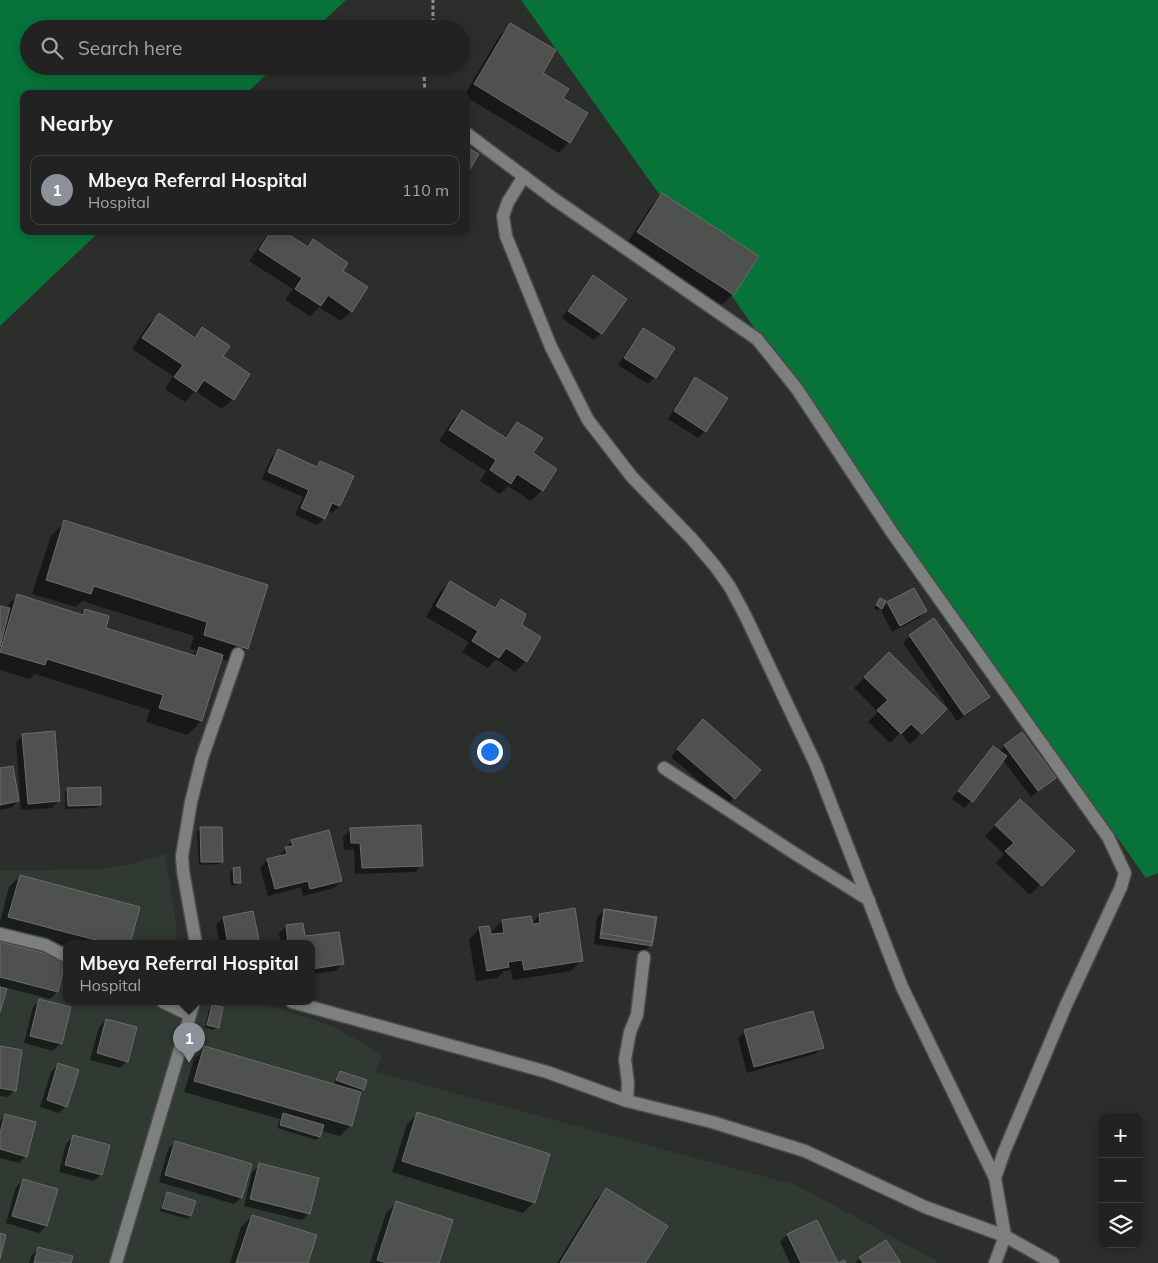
<!DOCTYPE html>
<meta charset="utf-8">
<style>
:root{--surface:#212221;--page:#292a2a;--text:#f1f3f6;--muted:#a2a4a5;--line:#3e3f3f;--accent:#8c9099}
body{margin:0;font-family:Mulish,sans-serif;background:var(--page);color:var(--text)}
.controls{position:absolute;right:15px;bottom:15px;display:grid;overflow:hidden;border-radius:10px;box-shadow:0 2px 12px #0003}
.controls button{width:45px;height:45px;display:grid;place-items:center;padding:0;border:0;border-bottom:1px solid var(--line);background:var(--surface);color:var(--text);font:25px sans-serif}
.you{position:absolute;left:489px;top:751px;width:18px;height:18px;margin:-12px;border:4px solid #fff;border-radius:50%;background:#1a73e8;box-shadow:0 0 0 8px #1a73e833}
.badge{display:grid;place-items:center;width:32px;height:32px;border-radius:50%;background:var(--accent);color:#fff;font-size:16px;font-weight:700}
.pin{position:absolute;translate:-50% -41px;filter:drop-shadow(0 1px 2px #0008)}
.pin::after{content:'';position:absolute;top:26px;width:18px;height:15px;background:inherit;clip-path:polygon(0 0,100% 0,50% 100%)}
.popup{position:absolute;left:63px;top:940px;width:252px;height:65px;box-sizing:border-box;display:grid;place-content:center;border-radius:10px;background:var(--surface);filter:drop-shadow(0 1px 4px #0005);font-size:16px;white-space:nowrap;color:var(--muted)}
.popup b{font-size:19px;color:var(--text)}
.popup::after{content:'';position:absolute;left:50%;top:100%;margin-left:-10px;border:10px solid transparent;border-top-color:var(--surface)}
.list{margin:0;padding:0;list-style:none}
h2{display:flex;justify-content:space-between;align-items:center;height:65px;margin:0;padding:0 20px;font-size:21px}
h2 small{font-size:16px;font-weight:400;color:var(--muted)}
.list li{display:grid;grid-template-columns:32px 1fr auto;gap:15px;align-items:center;box-sizing:border-box;height:70px;margin:0 10px 10px;padding:0 10px;border:1px solid var(--line);border-radius:10px}
.list b{display:block;font-size:19px;white-space:nowrap}
.list p{margin:0;font-size:16px;white-space:nowrap;color:var(--muted)}
.list em{font-size:16px;font-style:normal;color:var(--muted)}
.icon{flex:none;width:28px;height:28px;fill:none;stroke:currentColor;stroke-width:2;stroke-linecap:round;stroke-linejoin:round}
.map{position:relative;flex:none;width:1158px;height:1263px;overflow:hidden}
.search{position:absolute;background:var(--surface);box-shadow:0 2px 12px #0003;left:20px;top:20px;width:450px;height:55px;display:flex;align-items:center;gap:12px;box-sizing:border-box;padding:0 18px;border-radius:28px;color:var(--muted);font-size:19px}
.panel{position:absolute;background:var(--surface);box-shadow:0 2px 12px #0003;left:20px;top:90px;width:450px;height:145px;border-radius:10px}
.map>svg:first-child{display:block}
</style>
<div class="map">
<svg width="1158" height="1263" viewBox="0 0 1158 1263">
<rect width="100%" height="100%" fill="#2c2e2c"/>
<path fill="#313933" d="M165,854L175,915L177,944H66V1002H254L282,1009L334,1027L382,1054L376,1072L796,1185L937,1261V1263H0V871L98,869L131,864Z"/>
<path fill="#077339" d="M0,0H346L315,29H29V66H275L246,94H24V231H100L0,326Z
M521,0H1158V873L1146,878Z"/>
<path fill="#0007" d="M511,25L541,73L562,99L569,142L559,153L466,97L465,94L500,35Z
M662,195L757,257L733,294L722,305L627,243L652,205Z
M271,231L307,248L313,241L341,271L351,311L341,321L319,307L310,316L285,300L293,289L249,261L265,238Z
M593,276L601,333L594,340L562,318L586,283Z
M159,315L193,338L202,329L222,357L233,399L222,409L195,391L185,402L165,389L173,376L132,349L148,325Z
M643,330L655,377L648,384L618,365L636,337Z
M695,379L705,431L698,438L668,419L688,386Z
M462,411L504,438L517,423L532,453L542,490L531,501L508,486L500,494L480,481L486,471L439,441L451,422Z
M278,451L315,468L320,463L352,476L339,506L332,513L327,511L324,518L317,525L295,515L303,497L262,479L271,458Z
M65,522L247,648L233,662L220,658L201,721L187,735L146,722L150,710L35,674L30,679L0,670V607L5,608L17,596L80,615L85,610L104,629L192,656L197,651L190,649L194,636L82,601L76,607L32,594L51,536Z
M450,582L493,608L501,600L520,626L526,661L515,672L496,659L488,668L462,652L469,642L426,617L439,593Z
M880,599L884,602L877,611L874,608Z
M888,603L926,611L919,618L892,632L881,610Z
M910,636L988,697L981,704L957,721L903,643Z
M889,653L945,709L910,744L900,733L890,743L868,722L878,712L854,688Z
M696,728L759,770L727,805L671,757Z
M23,735L59,800L52,808L21,810L16,742Z
M1005,746L1055,778L1031,797L1003,760L965,808L952,799L986,754L993,747L999,752Z
M0,769L18,801L11,808L0,810Z
M68,789L100,805L96,808L65,809V792Z
M1020,800L1073,851L1030,895L996,863L1004,854L985,836Z
M201,828L222,861L219,864L199,865L197,832Z
M350,830L422,865L415,872L355,874L354,849L344,850L343,837Z
M292,841L341,881L334,888L303,896L301,887L268,896L260,867L268,860L279,857V856Z
M233,869L240,882L237,885L231,886L230,872Z
M20,876L138,908L129,944H66V946L0,928V922L9,887Z
M604,910L651,945L644,952L594,944L597,917Z
M252,912L259,944H220L216,925L223,918Z
M540,915L582,960L571,971L513,980L511,970L504,971L497,978L476,981L469,939L480,928L489,934L502,921L530,917L531,924Z
M286,926L304,938L342,964L335,971L312,974V944H281L279,933Z
M0,943L64,960L57,992L50,999L0,986Z
M40,1000L60,1044L53,1051L24,1043L33,1007Z
M212,1006L218,1027L214,1030L205,1028L209,1009Z
M106,1020L127,1061L120,1068L90,1060L99,1027Z
M745,1031L822,1047L815,1054L747,1073L738,1038Z
M0,1048L15,1090L8,1097L0,1096Z
M205,1048L334,1085L337,1075L340,1072L363,1089L360,1092L350,1126L340,1136L321,1131L319,1137L316,1140L277,1128L280,1119L184,1092L194,1059Z
M58,1065L66,1106L59,1113L40,1107L51,1072Z
M417,1114L534,1202L523,1213L392,1172L407,1124Z
M6,1115L26,1156L19,1163L0,1158V1121Z
M73,1137L101,1174L94,1181L59,1172L66,1144Z
M175,1142L241,1197L234,1204L159,1182L168,1149Z
M260,1165L309,1213L302,1220L244,1206L252,1172Z
M23,1180L46,1226L39,1233L6,1223L16,1187Z
M606,1189L644,1263H557L596,1200Z
M167,1194L190,1216L187,1219L160,1211L164,1197Z
M396,1203L438,1263H370L386,1213Z
M252,1216L307,1263H230L241,1227Z
M816,1221L837,1263H790L780,1242L787,1235Z
M38,1249L71,1257L70,1263H29L31,1256Z
M860,1258L899,1263H855Z"/>
<path fill="#4f514f" stroke="#6a6d6b" d="M510,23L556,50L543,73L569,89L563,98L588,113L570,143L474,84Z
M466,147L479,154L466,176Z
M662,193L759,256L734,295L637,232Z
M271,231H283L308,247L313,239L348,263L343,271L368,287L352,312L328,295L321,306L295,289L302,278L259,250Z
M593,275L627,299L602,334L568,311Z
M159,313L195,338L202,327L230,346L223,356L250,374L234,400L204,380L196,392L174,377L183,365L142,338Z
M643,328L675,348L656,378L624,358Z
M695,377L728,398L706,432L674,411Z
M462,410L506,438L517,422L543,438L533,453L557,469L543,491L517,474L511,484L490,470L496,460L449,430Z
M278,449L317,467L320,461L354,476L340,506L332,503L325,519L301,508L309,490L268,472Z
M64,520L268,585L248,649L204,635L207,622L94,586L91,594L46,580Z
M450,581L495,608L501,599L526,614L522,625L541,637L527,662L506,648L499,658L472,641L478,631L436,606Z
M914,588L927,611L900,626L887,602Z
M17,594L83,615L85,609L109,616L106,628L196,656L199,647L223,655L202,721L159,708L163,695L47,659L45,665L0,652Z
M880,598L886,601L882,609L876,605Z
M0,606L10,608L0,647Z
M934,618L990,697L964,715L909,635Z
M889,652L947,709L922,734L911,724L901,734L877,710L888,700L864,677Z
M703,719L761,770L735,799L677,749Z
M55,731L60,801L28,804L22,734Z
M1022,732L1056,778L1038,791L1004,745Z
M993,746L1007,756L973,802L958,791Z
M13,766L19,801L0,805V768Z
M101,787V805L68,806L67,788Z
M1020,799L1075,851L1042,886L1005,851L1014,843L995,825Z
M421,825L423,866L362,868L360,843H351L350,828Z
M200,827H222L223,862H201Z
M329,830L342,881L310,889L308,881L275,889L267,859L287,854L285,847L293,846L291,840Z
M240,867L241,883H234L233,868Z
M20,875L140,907L130,944H111L8,917Z
M575,908L583,961L524,970L522,960L508,962L509,967L487,971L479,927L489,926L491,934L504,933L502,920L531,916L533,924L540,923L539,914Z
M604,909L657,917L652,946L600,938Z
M605,909L656,918L652,942L601,933Z
M253,911L260,944H228L223,917Z
M303,923L305,936L339,932L344,964L312,969V944H288L286,925Z
M0,942L66,959L58,992L0,977Z
M0,987L7,989L0,1012Z
M39,999L71,1007L62,1044L30,1036Z
M212,1005L223,1007L219,1028L207,1025Z
M813,1011L824,1048L754,1067L744,1030Z
M106,1019L137,1027L128,1062L97,1053Z
M0,1046L22,1050L16,1091L0,1088Z
M204,1046L361,1092L352,1126L194,1081Z
M58,1063L79,1070L67,1107L47,1100Z
M340,1071L367,1080L364,1090L336,1080Z
M417,1112L550,1154L535,1203L402,1161Z
M283,1113L324,1125L320,1137L280,1125Z
M5,1114L36,1122L27,1157L0,1149V1133Z
M73,1135L110,1145L102,1175L65,1165Z
M175,1141L252,1164L242,1198L165,1175Z
M259,1163L319,1178L310,1214L250,1199Z
M23,1179L58,1189L47,1226L12,1216Z
M606,1188L668,1226L645,1263H560Z
M167,1192L196,1201L191,1216L162,1208Z
M396,1201L453,1220L439,1263H387L377,1260Z
M252,1215L317,1235L308,1263H236Z
M817,1220L838,1263L844,1260L846,1263H801L787,1234Z
M0,1233L6,1235L0,1259Z
M886,1240L901,1263H863L859,1257Z
M38,1247L73,1256L71,1263L56,1262V1263H34Z"/>
<g fill="none" stroke-linecap="round" stroke-linejoin="round">
<defs>
<path id="lane" d="M0,934L45,945L66,956
M196,944L183,871L182,856L191,802L202,758L238,654
M163,1002L190,1015
M116,1263L194,1002"/>
<path id="street" d="M524,176L508,202L503,216L506,236L551,347L588,420L632,477L692,539L715,566L730,587L745,615L816,765L902,987L995,1178
M664,768L794,853L869,900
M292,1002L547,1072L627,1101L712,1122L805,1151L925,1207L1005,1236L995,1178L1004,1152L1066,1005L1121,887L1125,873L1108,837L891,531L797,389L757,339L554,199L466,133
M627,1101L628,1083L625,1059L630,1032L637,1015L644,957
M995,1263L1005,1236L1053,1263"/>
</defs>
<use href="#lane" stroke="#4a4b4a" stroke-width="15"/>
<use href="#street" stroke="#4a4b4a" stroke-width="15"/>
<path stroke="#8f918f" stroke-width="3" stroke-dasharray="4 2.5" stroke-linecap="butt" d="M433,29V0
M425,94L424,75L427,66"/>
<use href="#lane" stroke="#7d807e" stroke-width="12"/>
<use href="#street" stroke="#7d807e" stroke-width="12"/>
</g>
</svg>
<div class="controls">
<button>+</button>
<button>−</button>
<button><svg class="icon" aria-label="layers" viewBox="0 0 24 24"><path d="M12 4l9 5-9 5-9-5zM3 14l9 5 9-5"/></svg></button>
</div>
<div class="you"></div>
<div class="pin badge" style="left:189px;top:1063px">1</div>
<div class="popup"><b>Mbeya Referral Hospital</b>Hospital</div>
<div class="search"><svg class="icon" aria-label="search" viewBox="0 0 24 24"><circle cx="10" cy="10" r="6"/><path d="M15 15l6 6"/></svg>Search here</div>
<section class="panel">
<h2>Nearby<small></small></h2>
<ul class="list">
<li><span class="badge">1</span><div><b>Mbeya Referral Hospital</b><p>Hospital</p></div><em>110 m</em></li>
</ul>
</section>
</div>
